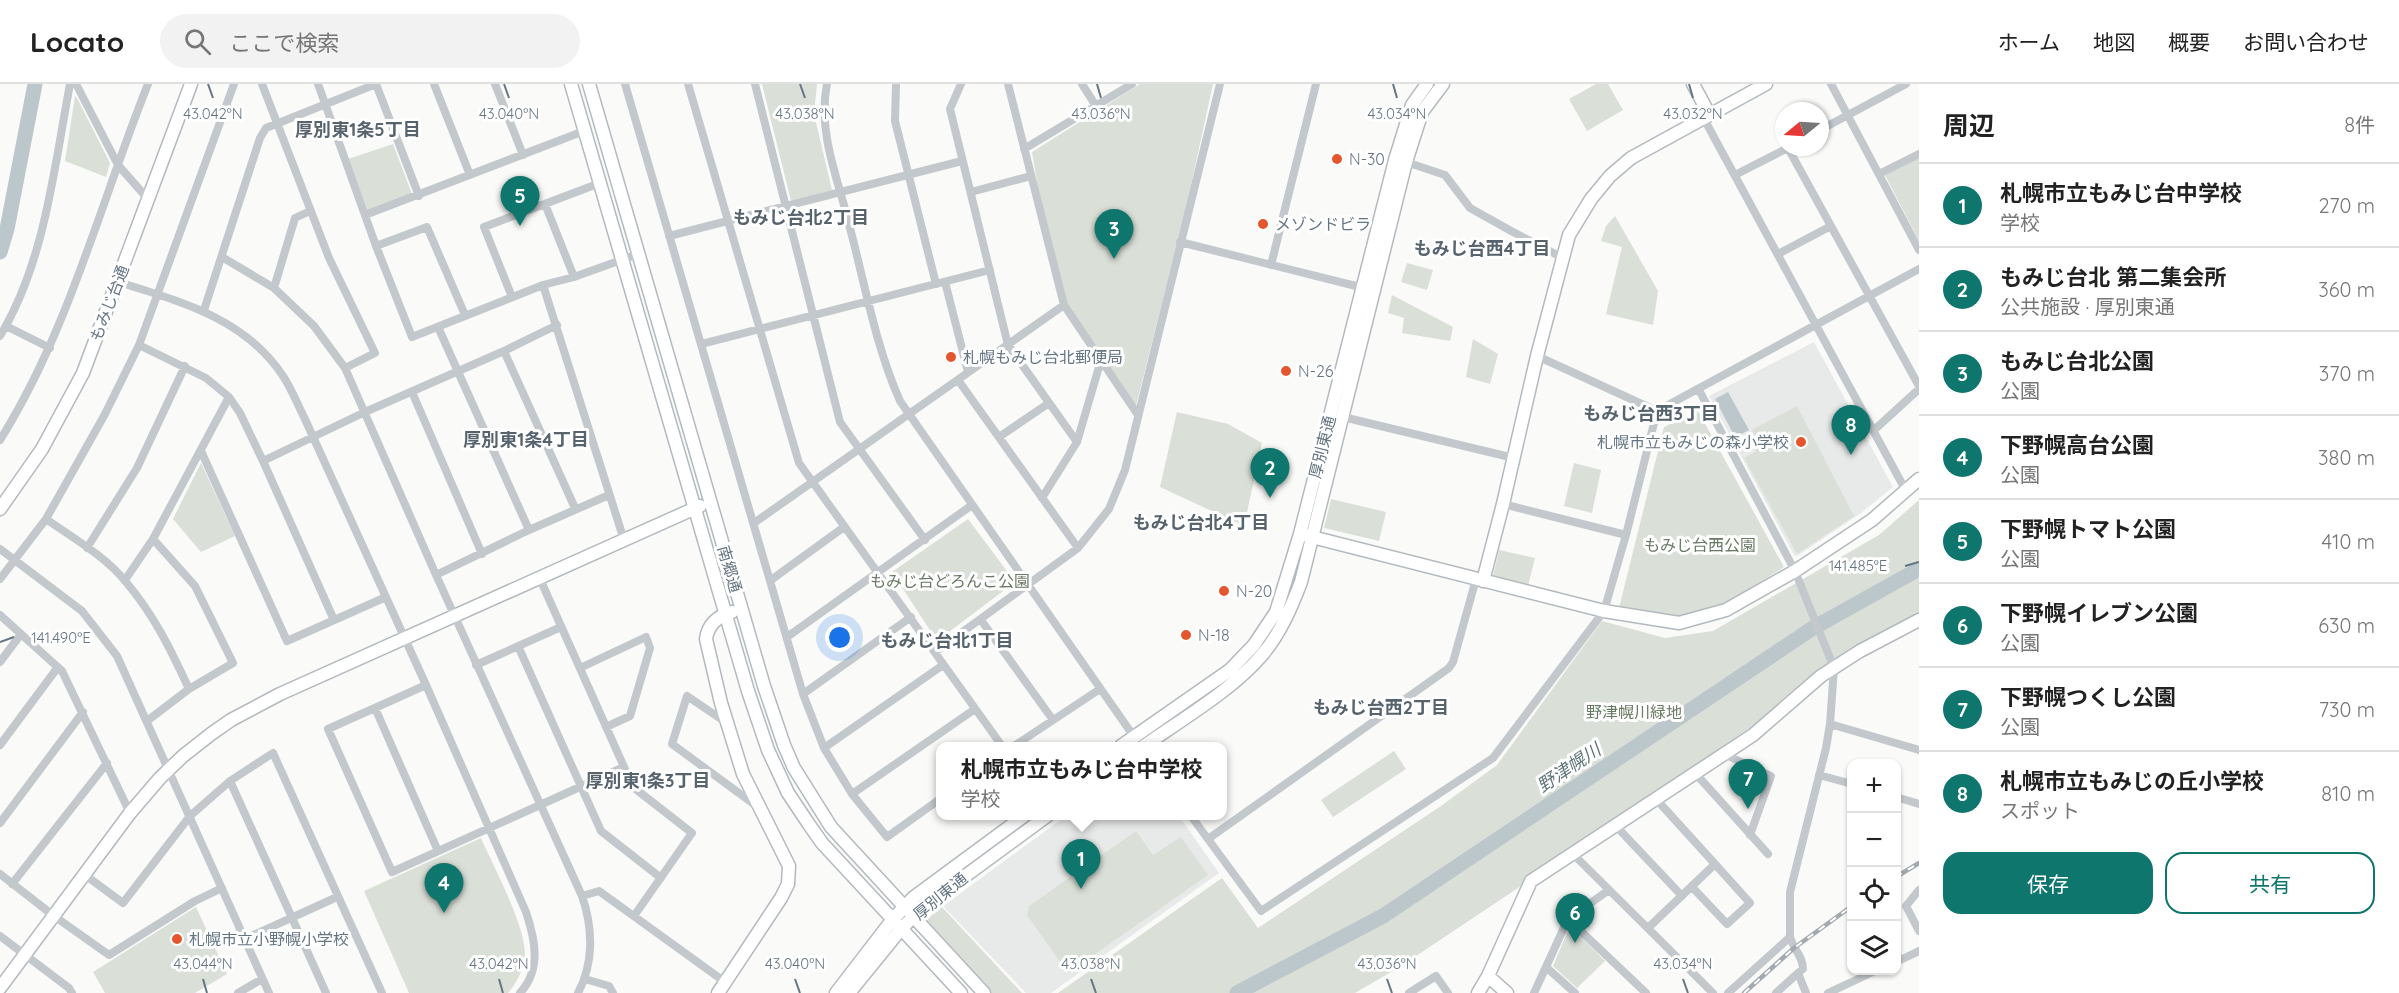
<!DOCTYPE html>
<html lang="ja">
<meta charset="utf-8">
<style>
:root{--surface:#fff;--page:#f2f2f2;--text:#222;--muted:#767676;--line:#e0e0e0;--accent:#0f766e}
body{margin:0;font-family:Quicksand,"Noto Sans JP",sans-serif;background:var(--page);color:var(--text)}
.controls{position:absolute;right:18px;bottom:18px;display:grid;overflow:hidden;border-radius:12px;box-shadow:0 2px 4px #0004}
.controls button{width:54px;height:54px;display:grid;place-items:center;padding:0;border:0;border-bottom:2px solid var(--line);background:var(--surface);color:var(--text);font:30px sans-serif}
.compass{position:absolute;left:1775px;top:18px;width:54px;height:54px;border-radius:50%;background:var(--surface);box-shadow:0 2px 4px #0004;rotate:252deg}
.you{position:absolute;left:840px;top:554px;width:21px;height:21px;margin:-15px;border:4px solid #fff;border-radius:50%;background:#1a73e8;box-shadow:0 0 0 9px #1a73e833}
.badge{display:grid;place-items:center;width:39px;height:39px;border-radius:50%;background:var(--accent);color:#fff;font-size:20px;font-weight:700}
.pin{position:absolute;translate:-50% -50px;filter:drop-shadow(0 2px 3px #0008)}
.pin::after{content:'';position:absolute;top:32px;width:21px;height:18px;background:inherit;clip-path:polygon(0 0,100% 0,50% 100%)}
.popup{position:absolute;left:936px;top:658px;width:291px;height:78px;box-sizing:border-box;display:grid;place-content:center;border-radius:12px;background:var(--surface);filter:drop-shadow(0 2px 4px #0005);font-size:20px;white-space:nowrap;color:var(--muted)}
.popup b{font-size:22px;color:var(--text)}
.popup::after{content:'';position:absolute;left:50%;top:100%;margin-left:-12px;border:12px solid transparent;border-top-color:var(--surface)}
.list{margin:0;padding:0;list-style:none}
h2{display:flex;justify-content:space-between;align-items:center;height:78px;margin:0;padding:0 24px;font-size:26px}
h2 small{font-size:20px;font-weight:400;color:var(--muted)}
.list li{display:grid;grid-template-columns:39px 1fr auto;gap:18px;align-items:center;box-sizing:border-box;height:84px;padding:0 24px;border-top:2px solid var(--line)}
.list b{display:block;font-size:22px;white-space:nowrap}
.list p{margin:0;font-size:20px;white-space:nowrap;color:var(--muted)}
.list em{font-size:20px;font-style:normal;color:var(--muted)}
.actions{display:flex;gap:12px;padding:18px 24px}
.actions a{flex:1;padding:14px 0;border:2px solid var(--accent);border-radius:18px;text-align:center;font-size:21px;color:var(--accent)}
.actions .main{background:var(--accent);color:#fff}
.icon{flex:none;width:33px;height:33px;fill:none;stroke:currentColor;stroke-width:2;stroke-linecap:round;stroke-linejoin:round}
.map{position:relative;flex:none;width:1919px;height:909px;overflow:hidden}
header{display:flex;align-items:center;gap:36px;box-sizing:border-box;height:84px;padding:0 30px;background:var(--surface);border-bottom:2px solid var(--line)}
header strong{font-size:28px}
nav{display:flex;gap:33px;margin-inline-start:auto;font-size:21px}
.search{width:420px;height:54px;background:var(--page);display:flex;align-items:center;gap:15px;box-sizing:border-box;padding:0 21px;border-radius:33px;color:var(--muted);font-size:22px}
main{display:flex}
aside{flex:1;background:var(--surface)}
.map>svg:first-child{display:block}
</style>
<header>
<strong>Locato</strong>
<div class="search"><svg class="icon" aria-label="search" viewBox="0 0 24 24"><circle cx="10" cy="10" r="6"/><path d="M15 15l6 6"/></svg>ここで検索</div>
<nav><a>ホーム</a><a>地図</a><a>概要</a><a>お問い合わせ</a></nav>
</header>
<main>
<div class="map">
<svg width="1919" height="909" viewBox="0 0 1919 909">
<rect width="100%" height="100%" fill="#fafaf8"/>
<path fill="#e8e9e9" d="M1814,258L1893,403L1861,429L1797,472L1794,471L1709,312Z
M1066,732H1179L1219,789L1051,909H1026L943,822Z"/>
<path fill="#dadfd7" d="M762,0H817L814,30L832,106L791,117Z
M1140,0H1213L1188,115L1135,326L1066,221L1042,128L1032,68Z
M1596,0H1608L1623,26L1587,47L1569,15Z
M75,12L77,14L110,79L106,93L65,77Z
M393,60L412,110L368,127L348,75Z
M1919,74V157L1885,91Z
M1615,132L1658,207L1653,241L1606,230L1622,163L1601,157L1606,142Z
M1407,179L1433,186L1427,206L1401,198Z
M1392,211L1453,243L1450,257L1402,249L1404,234L1388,229Z
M1473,255L1498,270L1490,300L1466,293Z
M1797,322L1854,432L1797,470L1744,374L1755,368L1757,358L1752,346Z
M1698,327L1784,483L1724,522L1680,534L1619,524L1664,343Z
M1177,328L1228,340L1262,359L1244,442L1160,403Z
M201,379L235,452L201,468L173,435Z
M1574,379L1601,386L1592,429L1564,422Z
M1331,415L1386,428L1379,457L1324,444Z
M1919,416V530L1774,627L1518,804L1398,884L1355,909H1058L1222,794L1258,844L1441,722L1497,681L1602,537L1665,554L1713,547L1879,451Z
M968,435L1015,498L937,557L892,488Z
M1499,466L1535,474L1528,502L1493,492Z
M1394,667L1406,685L1333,733L1321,716Z
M1136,747L1153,771L1181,753L1208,791L1068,889L1027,831L1029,822Z
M481,754C494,784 525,840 525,871C525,883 516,900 508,909H409L364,807Z
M941,822L1022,909H986L925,838Z
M196,823L227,890L195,909H105L93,888Z
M1570,842L1605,877L1577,904L1553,882Z"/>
<path fill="#bbc7cb" d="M1728,308L1749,346L1735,353L1715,315Z"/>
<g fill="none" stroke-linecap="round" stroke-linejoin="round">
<path stroke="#bbc7cb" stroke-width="15" d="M0,168L7,145L35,0
M1237,909L1383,832L1813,544L1919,485"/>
<defs>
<path id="secondary" d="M571,0L748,607L768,666L788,709L808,739L822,759L961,909
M589,0L764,602L784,661L794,684L831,743L984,909
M1693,0L1709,30
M0,425L42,365L83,289L191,0
M1304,451L1604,527L1679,539L1726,526L1795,487L1872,436L1919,395
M1483,497L1503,420L1537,272L1569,151L1591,115L1610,92L1631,74L1766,0
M1121,662L1230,586L1254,561L1276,528L1300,450L1395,76L1412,21L1427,0
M1144,662C1182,635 1231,607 1262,571C1280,550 1291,524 1301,498L1406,78L1422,28L1443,0
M1488,892L1507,909
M0,904L130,729L160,694L183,672L211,650L231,636L280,610L700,422
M718,909L781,814L788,800L789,782L743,690L721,619L706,555C708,540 718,532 732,528
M836,909L893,835L914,813L1024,732
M849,909L901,845L923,823L1047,732
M1478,909L1488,892L1531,797L1753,651L1821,592L1860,567L1919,536"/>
</defs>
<use href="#secondary" stroke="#b3babf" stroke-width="15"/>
<path stroke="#c3c8cc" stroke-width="8" d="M76,0L118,81L148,115
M262,0L329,174L375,269L345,284
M318,0L376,162L412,253L543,201L574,193L638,170
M376,0L419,112
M434,0L470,91
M495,0L523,71
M625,0L803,610L824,664L852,710L887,753L940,715
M688,0L799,379L1002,662
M755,0L840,338L925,456
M827,0C817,49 839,97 850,144C865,201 876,263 900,317L1137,657
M896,0L895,37L936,200
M961,0L950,25L1008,261L1077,358
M1008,0L1064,221L1138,331
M1082,0L1096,22
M1831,0L1919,166
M1703,33L1906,407
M1820,46L1906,0
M1788,64L1919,302
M1024,65L1132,0
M1406,78L1445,91L1470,124L1513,148L1563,174
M1879,90L1919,70
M1735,91L1790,63
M971,108L1031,92
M545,120L574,193
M365,131L584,47
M669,152L962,77
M1180,158L1368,205
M376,162L427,143L465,231
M1778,170L1831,142
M222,173L274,204L314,242L345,284L436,491L582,812C593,844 594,879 578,909
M1271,181L1316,0
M118,198C179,217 245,234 283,292C291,304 297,319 304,333L426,601L526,828C535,855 542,885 520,909
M945,198L968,288
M543,201L624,456
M274,204L295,134L310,127
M512,213L484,143L600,99
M204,226L260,54L266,44L376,0
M6,242L50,264
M438,243L529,446
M0,252C45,178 54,84 70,0
M701,260L990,186
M139,261L206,294L229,313L240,329L263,377L334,536
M504,267L575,424
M1537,272L1657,327
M958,296L1078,464
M1699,306L1795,487L1834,584L1830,640L1826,664L1790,808V853L1728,909
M412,308L482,470
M1343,333L1514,374
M1873,347L1919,305
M999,353L1049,319
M0,356C69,246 100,120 148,0
M201,367L287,557L386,513
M263,377L365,328L504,267L557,241
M1042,414L1077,358L1101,276
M1503,420L1626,451
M46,435C73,454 105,472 126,498C154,531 171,566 189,605
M754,439L1064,221
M87,464L137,384L185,282
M0,465L82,527L117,572L269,909
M436,491L529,446L609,411
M0,495L46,435L105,330L139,261L234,0
M540,495L633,703L692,749L634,832
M125,496L153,455L229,313
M771,496L844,443
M0,531L62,587L130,729
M981,536L1053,636
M787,553L972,421
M518,562L601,747L661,794
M935,568L1078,464L1109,425L1125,386L1220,0
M0,578L21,550
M476,581L561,543
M580,584L646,553L650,564L630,632L606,643
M426,601L328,645L392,788L624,683
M803,610L911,533
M375,624L438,767
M147,637L189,605L233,579L195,502L153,455
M727,639L687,612L672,660L758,723
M1830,640L1919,666
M0,661L58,583
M1014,662L1100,605
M824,664L943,581
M1724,670L1771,692L1750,751
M1696,690L1768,770
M1819,691L1852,700
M230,697L326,909
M852,710L975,625
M1896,713L1919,720
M1191,732L1261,827L1493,674L1604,527L1626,451L1657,327L1919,185
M0,739L83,628
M1615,741L1682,812
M1208,755L1449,584L1453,578L1476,495
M1572,769L1713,909
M0,790L54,832L109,871L195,817L222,804
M85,791L123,819L190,732L230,697L273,669L382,909
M12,800L107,679
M1692,803L1727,840L1750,819L1715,780
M1919,806L1906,822L1919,847
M582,812L599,807L725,898
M1568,835L1646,909
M1648,844L1715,780L1656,715
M0,852L69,904L72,909
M1790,853C1793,865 1803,872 1803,885L1798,889
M245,855L337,813
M1896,878L1919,867
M1546,883L1575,909
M585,895L609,902L613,909
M238,909L262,895
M1409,909L1436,892L1448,909
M1534,909L1568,835L1609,806
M1776,909L1798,889L1806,909
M1828,909L1877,886"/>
<use href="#secondary" stroke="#fff" stroke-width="12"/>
<defs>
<path id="rail" d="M1896,793L1919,779
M1744,909L1794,864L1852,822"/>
</defs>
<use href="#rail" stroke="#a2aab0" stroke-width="4.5"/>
<use href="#rail" stroke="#fff" stroke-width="2" stroke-dasharray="7" stroke-linecap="butt"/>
</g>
<path fill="none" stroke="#657683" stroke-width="2" d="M208,0L213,14M504,0L509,14M800,0L805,14M1097,0L1101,14M1393,0L1397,14M1689,0L1693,14M1905,482L1919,478M0,558L14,553M203,895L207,909M499,895L503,909M795,895L800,909M1091,895L1096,909M1387,895L1392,909M1683,895L1688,909"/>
<g fill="#e4572e" stroke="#fff" stroke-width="2">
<circle cx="1337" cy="75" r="6"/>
<circle cx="1263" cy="140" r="6"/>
<circle cx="951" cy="273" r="6"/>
<circle cx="1286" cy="287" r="6"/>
<circle cx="1801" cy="358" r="6"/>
<circle cx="1224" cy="507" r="6"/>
<circle cx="1186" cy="551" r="6"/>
<circle cx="177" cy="855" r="6"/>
</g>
<g text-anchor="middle" stroke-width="6" stroke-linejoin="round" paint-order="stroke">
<g font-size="16" fill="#657683" stroke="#fff" text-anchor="start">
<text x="1349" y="81">N-30</text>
<text x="1275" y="146">メゾンドビラ</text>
<text x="963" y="279">札幌もみじ台北郵便局</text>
<text x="1298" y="293">N-26</text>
<text x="1789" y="364" text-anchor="end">札幌市立もみじの森小学校</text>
<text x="1236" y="513">N-20</text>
<text x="1198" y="557">N-18</text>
<text x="189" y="861">札幌市立小野幌小学校</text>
</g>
<g font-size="16" fill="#657683" stroke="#fff">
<text transform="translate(109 219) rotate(-69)" y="6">もみじ台通</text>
<text transform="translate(1322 363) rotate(-76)" y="6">厚別東通</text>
<text transform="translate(730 485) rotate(74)" y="6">南郷通</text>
<text transform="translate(940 812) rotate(-39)" y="6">厚別東通</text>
</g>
<g font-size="16" fill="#687a64" stroke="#fff">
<text x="1700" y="467">もみじ台西公園</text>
<text x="950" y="503">もみじ台どろんこ公園</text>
<text x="1634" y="634">野津幌川緑地</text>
</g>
<g font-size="18" font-weight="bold" fill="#57646e" stroke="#fff">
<text x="358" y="52">厚別東1条5丁目</text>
<text x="801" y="140">もみじ台北2丁目</text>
<text x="1482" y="171">もみじ台西4丁目</text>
<text x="1651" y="336">もみじ台西3丁目</text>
<text x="526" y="362">厚別東1条4丁目</text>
<text x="1201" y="445">もみじ台北4丁目</text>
<text x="947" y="563">もみじ台北1丁目</text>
<text x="1381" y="630">もみじ台西2丁目</text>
<text x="648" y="703">厚別東1条3丁目</text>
</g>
<g font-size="18" font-style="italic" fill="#60757c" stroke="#fff">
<text transform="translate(1569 684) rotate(-34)" y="6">野津幌川</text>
</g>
</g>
<g font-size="15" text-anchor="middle" fill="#657683" stroke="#fff" stroke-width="6" stroke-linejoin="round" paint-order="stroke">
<text x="213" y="35">43.042°N</text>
<text x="509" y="35">43.040°N</text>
<text x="805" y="35">43.038°N</text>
<text x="1101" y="35">43.036°N</text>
<text x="1397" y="35">43.034°N</text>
<text x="1693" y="35">43.032°N</text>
<text x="1858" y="487">141.485°E</text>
<text x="61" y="559">141.490°E</text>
<text x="203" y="885">43.044°N</text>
<text x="499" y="885">43.042°N</text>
<text x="795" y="885">43.040°N</text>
<text x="1091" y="885">43.038°N</text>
<text x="1387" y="885">43.036°N</text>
<text x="1683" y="885">43.034°N</text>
</g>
</svg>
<div class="controls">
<button>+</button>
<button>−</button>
<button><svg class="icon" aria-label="locate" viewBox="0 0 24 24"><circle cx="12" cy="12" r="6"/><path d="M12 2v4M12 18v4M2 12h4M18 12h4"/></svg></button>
<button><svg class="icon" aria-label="layers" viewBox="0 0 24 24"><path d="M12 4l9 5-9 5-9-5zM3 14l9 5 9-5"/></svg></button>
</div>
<svg class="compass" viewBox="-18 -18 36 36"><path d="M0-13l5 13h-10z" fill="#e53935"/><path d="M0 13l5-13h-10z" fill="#767676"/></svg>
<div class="you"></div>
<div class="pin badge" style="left:1081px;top:805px">1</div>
<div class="popup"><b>札幌市立もみじ台中学校</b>学校</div>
<div class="pin badge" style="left:1270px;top:414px">2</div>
<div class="pin badge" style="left:1114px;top:175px">3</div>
<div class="pin badge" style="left:444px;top:829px">4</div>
<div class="pin badge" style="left:520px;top:142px">5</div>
<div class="pin badge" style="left:1575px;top:859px">6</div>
<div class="pin badge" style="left:1748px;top:725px">7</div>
<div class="pin badge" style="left:1851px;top:371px">8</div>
</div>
<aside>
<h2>周辺<small>8件</small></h2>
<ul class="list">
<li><span class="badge">1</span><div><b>札幌市立もみじ台中学校</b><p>学校</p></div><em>270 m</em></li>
<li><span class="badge">2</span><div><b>もみじ台北 第二集会所</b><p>公共施設 · 厚別東通</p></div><em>360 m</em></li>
<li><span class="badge">3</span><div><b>もみじ台北公園</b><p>公園</p></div><em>370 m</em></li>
<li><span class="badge">4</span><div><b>下野幌高台公園</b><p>公園</p></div><em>380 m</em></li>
<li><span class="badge">5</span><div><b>下野幌トマト公園</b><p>公園</p></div><em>410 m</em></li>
<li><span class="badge">6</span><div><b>下野幌イレブン公園</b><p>公園</p></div><em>630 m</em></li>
<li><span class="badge">7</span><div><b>下野幌つくし公園</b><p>公園</p></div><em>730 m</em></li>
<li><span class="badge">8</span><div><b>札幌市立もみじの丘小学校</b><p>スポット</p></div><em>810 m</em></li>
</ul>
<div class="actions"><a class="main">保存</a><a>共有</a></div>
</aside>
</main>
